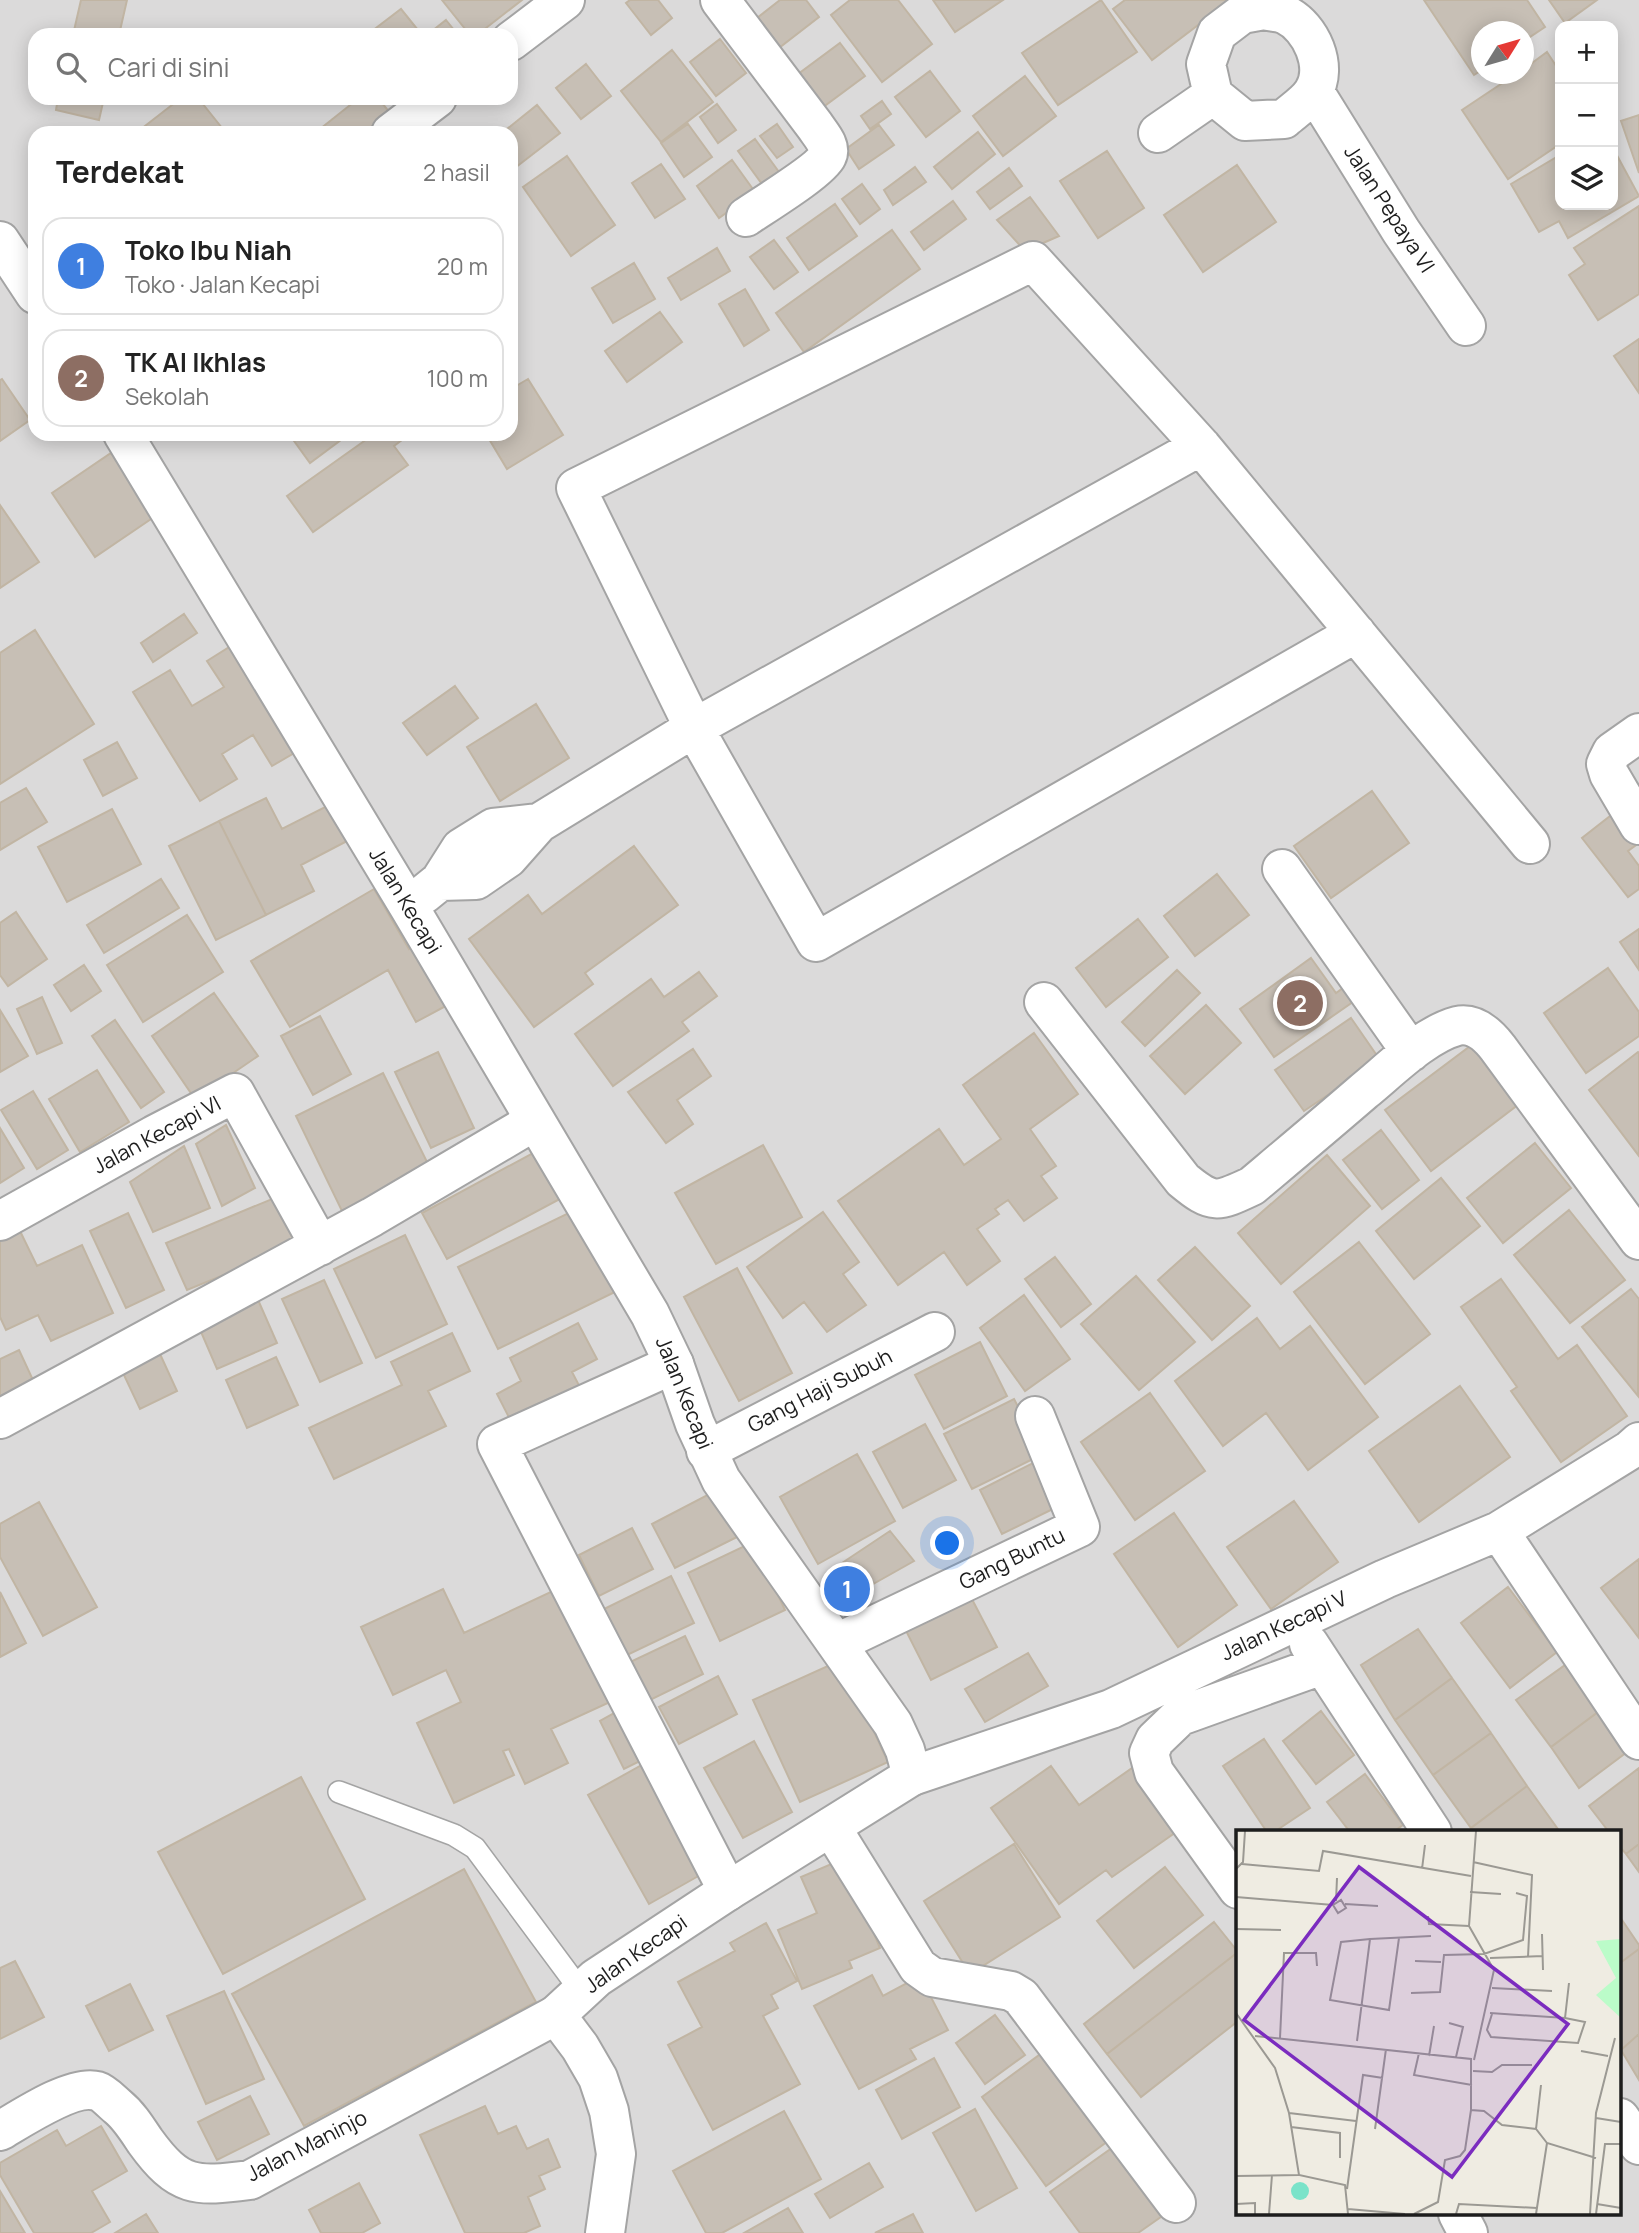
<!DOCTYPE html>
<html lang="id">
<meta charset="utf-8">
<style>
:root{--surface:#fff;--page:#f6f6f6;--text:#222;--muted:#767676;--line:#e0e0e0;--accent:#0f766e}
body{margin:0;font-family:Manrope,sans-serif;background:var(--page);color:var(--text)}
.controls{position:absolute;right:21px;top:21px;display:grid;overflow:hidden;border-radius:14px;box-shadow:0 4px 18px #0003}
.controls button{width:63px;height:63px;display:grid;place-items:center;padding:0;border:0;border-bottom:2px solid var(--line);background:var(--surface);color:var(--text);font:35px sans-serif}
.compass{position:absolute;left:1471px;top:21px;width:63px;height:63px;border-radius:50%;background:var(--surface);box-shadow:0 4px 18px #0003;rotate:53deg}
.you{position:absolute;left:948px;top:1544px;width:24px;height:24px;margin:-18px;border:5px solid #fff;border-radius:50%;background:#1a73e8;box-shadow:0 0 0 10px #1a73e833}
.badge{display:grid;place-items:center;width:46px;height:46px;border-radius:50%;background:var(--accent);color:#fff;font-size:23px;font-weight:700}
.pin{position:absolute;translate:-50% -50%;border:4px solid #fff;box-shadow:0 2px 7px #0006}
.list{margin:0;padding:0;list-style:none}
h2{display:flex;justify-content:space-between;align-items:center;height:91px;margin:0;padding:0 28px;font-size:30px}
h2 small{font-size:23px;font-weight:400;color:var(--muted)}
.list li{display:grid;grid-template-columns:46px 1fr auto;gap:21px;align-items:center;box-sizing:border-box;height:98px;margin:0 14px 14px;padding:0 14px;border:2px solid var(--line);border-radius:21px}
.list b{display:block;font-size:26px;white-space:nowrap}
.list p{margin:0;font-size:23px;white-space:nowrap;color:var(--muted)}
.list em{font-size:23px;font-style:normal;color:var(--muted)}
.icon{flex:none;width:38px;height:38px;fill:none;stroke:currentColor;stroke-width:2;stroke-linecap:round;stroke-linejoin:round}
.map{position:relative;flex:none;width:1639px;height:2233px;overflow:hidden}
.search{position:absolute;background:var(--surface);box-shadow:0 4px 18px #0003;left:28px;top:28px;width:490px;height:77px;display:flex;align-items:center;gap:18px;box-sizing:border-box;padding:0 24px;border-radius:21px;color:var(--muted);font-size:26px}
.panel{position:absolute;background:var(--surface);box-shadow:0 4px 18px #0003;left:28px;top:126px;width:490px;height:315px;border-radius:21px}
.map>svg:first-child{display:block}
</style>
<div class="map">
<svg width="1639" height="2233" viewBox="0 0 1639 2233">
<rect width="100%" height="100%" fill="#efece2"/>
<path fill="#dbdada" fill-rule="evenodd" d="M0,0H1639V2233H0ZM1560,26H1613V205H1560ZM1482,32H1524V74H1482ZM35,35H511V98H35ZM35,133H511V434H35ZM1238,1832H1620V2214H1238Z"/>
<path fill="#c7bfb5" stroke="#c1b5a3" stroke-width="2" d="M81,0H127L119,35H73Z
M442,0H522L477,35H470Z
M630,0H658L672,18L651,35L626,3Z
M780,0H806L819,17L775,51L752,22Z
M850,0H898L932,44L882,82L831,15Z
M933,0H1003L955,32Z
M1101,0L1137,52L1058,105L1022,53Z
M1125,0H1225L1227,3L1152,60L1113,9Z
M1424,0H1527L1545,27L1524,41V32H1482V70L1474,75Z
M1549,0H1597L1565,23Z
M401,9L422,35H369L368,34Z
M446,20L458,35H427Z
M720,39L746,73L716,96L690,62Z
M840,43L865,76L811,116L786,83Z
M672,50L713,102L661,142L621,91Z
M1547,52L1560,72V144L1508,179L1462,110L1516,74H1524V69Z
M586,64L611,96L581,119L556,88Z
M930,71L960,111L926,137L895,97Z
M1025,76L1056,116L1003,156L973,116Z
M58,98H104L99,120L56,110Z
M181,98H198L226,133H136Z
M359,98H378L395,119L377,133H315Z
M882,101L891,114L870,129L861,116Z
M717,104L736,130L718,143L700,117Z
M537,105L560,133L511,171V133H502Z
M1639,115V173L1621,121Z
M688,124L712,157L684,177L661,143Z
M777,124L793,147L777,158L760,136Z
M879,125L894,145L859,169L846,149Z
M978,132L995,154L952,189L934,167Z
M755,139L779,172L762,184L738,151Z
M1613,148L1639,196L1568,238L1559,221L1539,232L1511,184L1560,155V205H1613Z
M1107,151L1144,208L1098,238L1060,181Z
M567,156L615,225L571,256L523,187Z
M732,160L755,192L719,218L697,186Z
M661,164L685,199L655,218L632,183Z
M1237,165L1276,222L1203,272L1164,215Z
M915,167L926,182L893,205L884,190Z
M1009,168L1022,186L990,209L977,192Z
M862,184L880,209L860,224L842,199Z
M1030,197L1059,236L1025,251L997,220Z
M953,201L966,219L924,250L911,232Z
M835,204L857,236L809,270L787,238Z
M1639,206V294L1598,320L1569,275L1585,264L1574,248Z
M892,230L920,269L804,352L776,313Z
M774,240L798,272L774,289L750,257Z
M717,248L730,271L681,300L668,278Z
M634,263L655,299L613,323L592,288Z
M745,289L769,330L744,346L719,304Z
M660,312L682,342L627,382L605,351Z
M1639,339V393L1614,356Z
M2,379L30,420L0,441V380Z
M528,379L563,435L507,469L486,434H511V389Z
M289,434H349L310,463Z
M364,434H410L394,446L408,465L313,532L287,496L367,439Z
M111,453L154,517L95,557L52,493Z
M0,505L39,562L0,588Z
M184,614L197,633L153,662L141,643Z
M35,630L94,724L0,784V653Z
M231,646L296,752L272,766L253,735L222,754L237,779L200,801L133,692L170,670L192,706L224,687L207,661Z
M455,686L478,718L427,755L403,723Z
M536,704L569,758L500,801L467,747Z
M117,742L137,778L103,796L84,760Z
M26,788L47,822L0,850V803Z
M1372,791L1409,843L1331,898L1294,846Z
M266,798L282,829L331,804L349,840L301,865L314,891L266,915L219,821Z
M112,809L141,864L67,902L38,847Z
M1619,809L1639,843L1628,851L1639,866V889L1628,897L1582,838Z
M219,821L266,915L216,940L169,846Z
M634,846L678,905L585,973L593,984L534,1027L469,939L528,895L542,914Z
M1217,874L1249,915L1195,956L1164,916Z
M161,879L179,908L104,953L87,925Z
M374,889L409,949L422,941L455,1001L416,1022L388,970L290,1027L251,961Z
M16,912L47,959L8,986L0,975V923Z
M187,915L223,972L143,1022L107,965Z
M1138,919L1168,957L1106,1007L1076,968Z
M1639,929V970L1620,942Z
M1311,958L1336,993L1350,983L1360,997L1274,1057L1240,1009Z
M84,965L101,991L71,1011L54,985Z
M1608,968L1639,1012V1036L1586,1073L1544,1013Z
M1177,970L1200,993L1145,1046L1122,1022Z
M699,972L717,996L682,1022L689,1031L613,1086L575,1034L651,979L664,997Z
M214,993L258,1056L195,1099L152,1036Z
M42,997L62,1043L37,1054L17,1009Z
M1206,1005L1241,1043L1185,1094L1150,1056Z
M0,1010L28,1056L0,1072Z
M320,1016L351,1074L313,1095L281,1036Z
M1351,1018L1380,1060L1304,1111L1275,1070Z
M115,1020L164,1092L141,1108L92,1036Z
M1034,1033L1078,1094L1030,1129L1056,1166L1041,1176L1057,1198L1024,1221L1008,1200L995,1209L999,1214L977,1229L1000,1261L967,1285L944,1252L898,1285L838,1201L939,1129L964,1165L1001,1139L963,1085Z
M1477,1041L1523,1101L1431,1171L1385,1110Z
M693,1049L711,1076L677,1100L693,1124L666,1143L628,1092Z
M438,1052L474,1128L431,1148L395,1072Z
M1638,1052L1639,1053V1156L1589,1090Z
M97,1070L129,1122L80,1152L49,1099Z
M383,1073L430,1168L342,1211L296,1116Z
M33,1091L68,1150L37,1169L1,1110Z
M226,1125L255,1188L222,1206L196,1144Z
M0,1128L24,1168L0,1183Z
M1381,1130L1419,1180L1382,1209L1343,1160Z
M1535,1143L1571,1188L1503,1243L1467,1198Z
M763,1145L802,1217L716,1264L675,1193Z
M184,1146L210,1208L153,1232L130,1182Z
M546,1146L571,1193L447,1259L422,1213Z
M1327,1155L1370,1206L1281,1284L1238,1233Z
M1441,1178L1480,1226L1414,1279L1376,1231Z
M277,1197L297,1245L187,1290L166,1243Z
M581,1207L621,1289L498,1349L458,1267Z
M1569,1210L1625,1280L1570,1323L1514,1255Z
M823,1212L859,1262L843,1274L866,1305L827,1332L804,1302L783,1318L747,1267Z
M128,1213L164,1290L126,1308L90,1231Z
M19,1229L37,1266L82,1245L113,1313L51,1341L38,1315L6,1330L0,1317V1238Z
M405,1235L447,1324L376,1358L334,1269Z
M1359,1242L1430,1334L1365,1384L1294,1292Z
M1195,1247L1250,1306L1212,1340L1158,1280Z
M1055,1257L1091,1304L1061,1327L1025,1279Z
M737,1268L792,1373L739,1401L684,1297Z
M1136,1276L1195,1342L1139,1390L1081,1324Z
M1501,1279L1558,1359L1577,1345L1627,1416L1561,1462L1511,1391L1517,1387L1461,1307Z
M324,1280L362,1363L320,1382L282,1299Z
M1631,1289L1639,1299L1638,1396L1582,1327Z
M255,1293L277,1343L217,1369L195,1318Z
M1024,1295L1070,1359L1025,1391L980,1328Z
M1257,1318L1280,1349L1310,1326L1378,1417L1308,1470L1266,1413L1223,1446L1175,1381Z
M578,1323L597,1359L572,1372L584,1395L516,1431L497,1394L521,1381L510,1358Z
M452,1333L470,1371L428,1391L446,1426L334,1479L309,1428L402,1385L391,1362Z
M980,1342L1007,1396L944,1429L915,1375Z
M19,1350L39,1393L0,1411V1359Z
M160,1354L177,1391L140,1409L123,1373Z
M276,1357L298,1405L247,1428L226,1380Z
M1460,1386L1510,1457L1419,1522L1369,1451Z
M1150,1393L1205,1471L1135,1520L1081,1442Z
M1014,1399L1043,1454L972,1489L944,1434Z
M925,1424L956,1480L903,1508L873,1452Z
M857,1454L895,1521L818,1564L780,1497Z
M1039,1460L1061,1505L1002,1534L980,1490Z
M717,1490L741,1535L675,1568L652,1524Z
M1294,1501L1338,1562L1271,1609L1227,1547Z
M39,1502L97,1607L43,1636L0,1557V1524Z
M1174,1513L1237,1605L1178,1647L1114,1554Z
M632,1528L653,1569L599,1596L579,1555Z
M890,1531L914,1561L843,1601L827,1573Z
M753,1542L785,1610L720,1641L688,1573Z
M1639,1559V1638L1601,1588Z
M671,1576L694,1623L623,1657L600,1611Z
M964,1584L997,1647L931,1680L899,1617Z
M1508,1587L1557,1652L1510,1688L1461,1623Z
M443,1589L464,1633L557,1589L610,1702L551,1729L568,1763L525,1784L509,1749L503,1751L514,1775L454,1803L417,1723L461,1702L446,1670L393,1695L361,1627Z
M0,1592L26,1643L0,1657Z
M1418,1629L1452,1678L1395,1720L1361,1665Z
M685,1636L703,1674L644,1703L626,1664Z
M1028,1653L1048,1686L985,1722L965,1689Z
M841,1660L888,1762L800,1802L753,1700Z
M1568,1663L1602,1709L1551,1747L1516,1700Z
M718,1676L737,1714L679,1744L659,1707Z
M1452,1678L1491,1733L1433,1775L1395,1720Z
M627,1706L652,1755L624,1769L600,1721Z
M1602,1709L1631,1749L1579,1788L1551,1747Z
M1321,1711L1354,1755L1316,1784L1283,1741Z
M1491,1733L1527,1786L1471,1828L1433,1775Z
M1264,1739L1310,1808L1274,1832H1267L1223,1766Z
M754,1741L792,1812L743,1838L704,1768Z
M647,1762L709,1870L649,1904L588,1795Z
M1051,1766L1079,1805L1135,1766L1179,1830L1112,1877L1106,1870L1059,1904L991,1808Z
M1639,1768V1844L1626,1854L1620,1847V1832H1609L1589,1806Z
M1365,1774L1403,1825L1393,1832H1350L1327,1802Z
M301,1777L365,1899L223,1974L158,1852Z
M1527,1786L1560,1832H1474L1471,1828Z
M1014,1844L1060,1917L970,1974L924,1901Z
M1639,1844V1872L1626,1854Z
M843,1859L880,1948L849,1961L852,1968L802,1989L778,1930L817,1913L801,1877Z
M1165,1867L1203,1915L1134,1968L1097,1921Z
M464,1869L536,2002L304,2126L232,1994Z
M1620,1917L1639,1945V1949L1620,1963Z
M1214,1922L1238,1952L1107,2054L1084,2024Z
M766,1923L797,1981L771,1995L778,2008L763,2016L800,2084L713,2130L668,2045L702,2027L678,1982L735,1951L730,1943Z
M1639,1949V2034L1621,2050L1620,1963Z
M1238,1952V2021L1141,2097L1107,2054Z
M15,1961L44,2017L0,2039V1968Z
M872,1975L883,1996L920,1976L948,2030L910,2049L916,2059L859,2089L814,2006Z
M130,1984L153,2030L109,2051L86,2006Z
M224,1991L264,2079L206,2104L167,2016Z
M995,2015L1025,2055L985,2084L956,2043Z
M1639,2034V2080L1621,2050Z
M1050,2047L1115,2136L1046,2186L982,2097Z
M934,2058L960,2107L902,2139L876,2090Z
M250,2096L269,2134L217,2160L198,2122Z
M485,2106L498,2134L516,2126L527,2149L548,2139L560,2167L539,2176L545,2189L528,2197L540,2226L524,2233H465L420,2135Z
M975,2109L1017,2188L976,2211L933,2133Z
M784,2111L821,2179L722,2233H706L673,2171Z
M101,2126L127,2171L92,2191L110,2222L91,2233H34L0,2175V2163L57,2130L66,2146Z
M1119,2143L1168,2212L1138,2233H1080L1050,2192Z
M869,2163L883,2187L830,2218L815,2194Z
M359,2183L380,2223L362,2233H321L309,2210Z
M0,2191L25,2233H0Z
M788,2208L803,2233H744Z
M146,2214L158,2233H115Z
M913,2214L923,2233H875Z"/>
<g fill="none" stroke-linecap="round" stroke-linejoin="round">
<defs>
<path id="service" d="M339,1792L454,1835L475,1848L581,1991"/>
<path id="minor" d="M720,0L815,126C820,134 832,146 827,156C821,170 762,206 746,217
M1264,10C1271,12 1280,12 1286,15C1311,27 1329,67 1313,92C1307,102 1293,111 1284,119L1245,121L1213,95L1206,64L1217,33L1242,14Z
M511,41L565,0
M1314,91L1401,231L1466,326
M391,133L437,98
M1158,133L1213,95
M1356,633L816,942L694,728L576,488L1033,261L1201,446L1530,844
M1639,733L1612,752L1606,764L1609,774L1639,825
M1282,869L1411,1052
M440,881L476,880L508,858L539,823L694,728L1201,446
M424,894L440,881L461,848L493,828L539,823
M1044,1002L1183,1180C1213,1205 1218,1202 1252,1186C1290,1154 1327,1123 1364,1091C1390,1070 1424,1035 1457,1026C1475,1022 1488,1035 1498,1048L1639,1240
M0,1221L154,1135L235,1093L320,1246
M674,1364L497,1444L728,1891
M0,1419L372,1217L535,1121
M706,1451L935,1332
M1499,1531L1639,1740
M837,1643L1080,1527L1035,1416
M1309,1644L1432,1832
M912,1776L1111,1709L1385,1579L1499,1531L1630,1450L1639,1442
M831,1827L918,1967L932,1977L1011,1991L1021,1997L1176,2203
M1238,1889L1154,1772L1149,1753L1155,1740L1180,1716L1322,1665
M1620,2118L1639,2145
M0,2131C22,2118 73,2084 97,2091C104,2093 113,2103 118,2107C129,2116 137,2129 145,2141C179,2188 195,2187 250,2180L556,2015
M1458,2214L1468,2233"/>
<path id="tertiary" d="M0,241L35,294
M123,434L409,907L650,1314L674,1364L695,1424L721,1480L893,1724L905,1750L912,1776L728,1891L596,1978L556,2015L580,2047L598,2078L609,2111L616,2154L605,2233"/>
</defs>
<use href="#service" stroke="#a4a4a4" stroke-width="24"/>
<use href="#minor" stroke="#a4a4a4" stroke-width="42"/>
<use href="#tertiary" stroke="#a4a4a4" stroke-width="42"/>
<use href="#service" stroke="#fff" stroke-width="21"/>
<use href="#minor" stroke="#fff" stroke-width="38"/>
<use href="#tertiary" stroke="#fff" stroke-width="38"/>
</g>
<g text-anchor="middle" stroke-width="6" stroke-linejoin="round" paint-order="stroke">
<g font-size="21" fill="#1d1d1d" stroke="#fff">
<text transform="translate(1389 209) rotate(57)" y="7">Jalan Pepaya VI</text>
<text transform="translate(405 901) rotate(59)" y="7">Jalan Kecapi</text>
<text transform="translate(157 1135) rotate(-28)" y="7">Jalan Kecapi VI</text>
<text transform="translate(820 1391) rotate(-27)" y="7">Gang Haji Subuh</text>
<text transform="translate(684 1393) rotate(68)" y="7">Jalan Kecapi</text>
<text transform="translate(1012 1559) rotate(-26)" y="7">Gang Buntu</text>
<text transform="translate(1284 1626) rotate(-25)" y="7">Jalan Kecapi V</text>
<text transform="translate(636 1954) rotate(-35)" y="7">Jalan Kecapi</text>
<text transform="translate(307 2146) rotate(-27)" y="7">Jalan Maninjo</text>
</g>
</g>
<g transform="translate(1236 1830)">
<rect width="385" height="385" fill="#efece2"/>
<path d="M385,109V188L360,165L380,148L360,111Z" fill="#bbfcc9"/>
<path d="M55 361a9 9 0 1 1 18 0a9 9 0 1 1-18 0Z" fill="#7ae3c9"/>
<path fill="none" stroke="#9b9993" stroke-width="2" d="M237,32L296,45L292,127M6,34L83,41L87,21L235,46M0,39L7,32L9,1M186,39L189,15M234,62L265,64M0,67L97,75L105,70L110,78L102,83L97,75M100,71L101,48M109,74L142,76M192,86L193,94L233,96M0,99L45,100M306,104L307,140M163,108L153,180L94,170L105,112L134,109L195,106M254,128L307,126M179,131L205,132M256,158L316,161M175,163L204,162L208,125L248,124L287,110L291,66L280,63M0,183L39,238L53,283L63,345L109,355L112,384M254,183L329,188L333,153M256,184L251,200L255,207L342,213L349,192L329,188M213,193L227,197L220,227M19,206L235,229V280L248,281L266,295L300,299L311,313L360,328M44,208L48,123H80L81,136M121,211L134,109M345,221L372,226M183,223L178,245L236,255M193,226L198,196M238,230L258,140L233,96L240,1M237,241L256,242L266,235H296M53,283L120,291M360,288L385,292M55,297L104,303V328M139,299L150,219M300,299L305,255M0,346L63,345M111,359L127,245L147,248M0,374L19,373V384M361,374L385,378M112,379L169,384M33,384L36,345M178,384L202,372L209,330L224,326L229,320L235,280M220,384L223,374L301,378M300,384L311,313M354,384L360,283L379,208M360,384L369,314H385"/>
<path fill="#7b2cbf" fill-opacity="0.15" stroke="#7b2cbf" stroke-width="3.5" d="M123,37L332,194L216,347L8,190Z"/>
<rect width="385" height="385" fill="none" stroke="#1d1d1d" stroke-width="3.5"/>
</g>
</svg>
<div class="controls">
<button>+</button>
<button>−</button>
<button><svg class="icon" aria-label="layers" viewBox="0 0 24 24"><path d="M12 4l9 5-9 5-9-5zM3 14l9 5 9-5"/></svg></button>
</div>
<svg class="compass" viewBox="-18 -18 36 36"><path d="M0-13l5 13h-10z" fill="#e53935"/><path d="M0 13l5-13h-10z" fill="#767676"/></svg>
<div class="you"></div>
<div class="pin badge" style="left:847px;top:1589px;background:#3f7fe0">1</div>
<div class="pin badge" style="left:1300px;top:1003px;background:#8d6e63">2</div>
<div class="search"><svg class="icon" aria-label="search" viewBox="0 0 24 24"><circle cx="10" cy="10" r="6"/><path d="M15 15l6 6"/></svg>Cari di sini</div>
<section class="panel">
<h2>Terdekat<small>2 hasil</small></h2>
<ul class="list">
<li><span class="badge" style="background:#3f7fe0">1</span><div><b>Toko Ibu Niah</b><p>Toko · Jalan Kecapi</p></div><em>20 m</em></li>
<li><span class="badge" style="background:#8d6e63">2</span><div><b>TK Al Ikhlas</b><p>Sekolah</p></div><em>100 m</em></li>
</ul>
</section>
</div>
